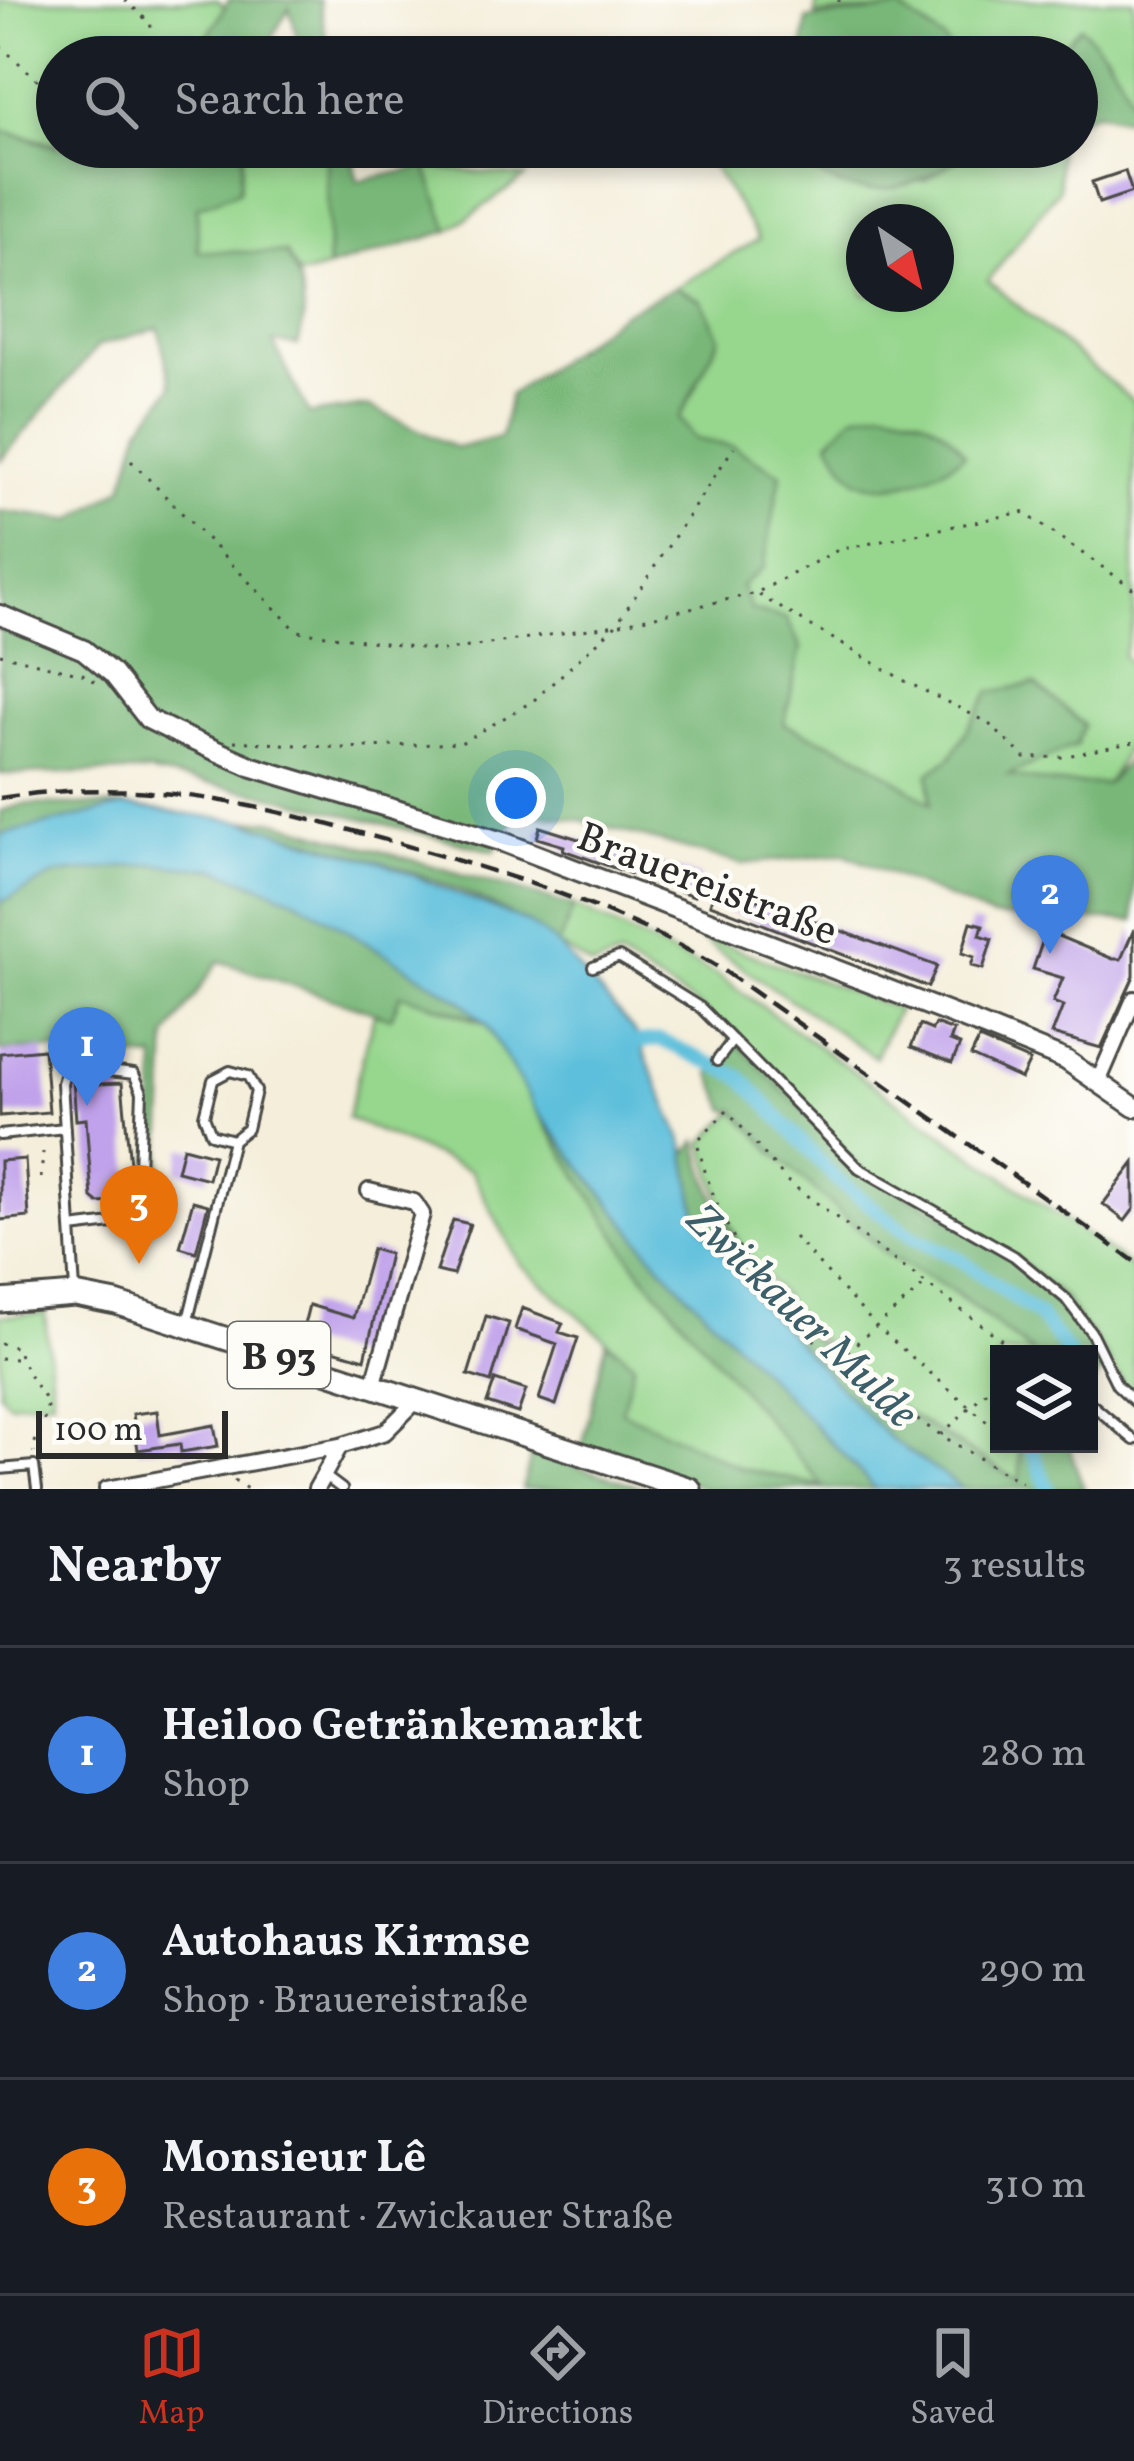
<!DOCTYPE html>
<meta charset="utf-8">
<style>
:root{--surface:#171b24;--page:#242831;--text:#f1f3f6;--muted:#9ea1a6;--line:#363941;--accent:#c8321e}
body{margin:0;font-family:Vollkorn,serif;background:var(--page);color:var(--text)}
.controls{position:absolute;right:36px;bottom:36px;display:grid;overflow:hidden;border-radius:0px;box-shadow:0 6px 18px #0003}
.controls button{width:108px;height:108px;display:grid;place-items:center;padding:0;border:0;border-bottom:3px solid var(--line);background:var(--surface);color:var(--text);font:60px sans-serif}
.compass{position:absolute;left:846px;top:204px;width:108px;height:108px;border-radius:50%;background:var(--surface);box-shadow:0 6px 18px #0003;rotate:145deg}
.scale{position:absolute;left:36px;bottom:30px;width:192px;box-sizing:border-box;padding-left:12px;border:6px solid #2b2b2b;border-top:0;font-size:33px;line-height:42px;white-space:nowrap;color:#2b2b2b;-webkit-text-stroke:9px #fdfcf7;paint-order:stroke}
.you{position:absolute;left:516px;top:798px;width:42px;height:42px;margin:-30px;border:9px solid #fff;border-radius:50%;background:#1a73e8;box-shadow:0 0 0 18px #1a73e833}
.badge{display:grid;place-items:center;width:78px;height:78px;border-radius:50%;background:var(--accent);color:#fff;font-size:39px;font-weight:700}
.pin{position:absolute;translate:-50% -99px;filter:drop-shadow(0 3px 6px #0008)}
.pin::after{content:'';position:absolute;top:63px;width:42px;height:36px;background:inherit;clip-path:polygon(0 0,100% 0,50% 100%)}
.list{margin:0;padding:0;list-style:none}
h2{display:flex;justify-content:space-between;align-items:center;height:156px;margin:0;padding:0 48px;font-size:51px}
h2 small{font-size:39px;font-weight:400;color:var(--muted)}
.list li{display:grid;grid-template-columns:78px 1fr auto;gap:36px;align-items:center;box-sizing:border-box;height:216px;padding:0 48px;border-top:3px solid var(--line)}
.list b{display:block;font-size:45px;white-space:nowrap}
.list p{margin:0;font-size:39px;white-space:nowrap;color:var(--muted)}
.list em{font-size:39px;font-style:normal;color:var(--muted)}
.icon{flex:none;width:66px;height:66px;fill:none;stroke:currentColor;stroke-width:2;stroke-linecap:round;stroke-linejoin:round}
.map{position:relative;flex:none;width:1134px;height:1489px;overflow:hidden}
.search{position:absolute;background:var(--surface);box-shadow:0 6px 18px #0003;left:36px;right:36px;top:36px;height:132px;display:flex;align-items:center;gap:30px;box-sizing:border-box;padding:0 42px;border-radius:66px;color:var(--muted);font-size:45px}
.sheet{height:804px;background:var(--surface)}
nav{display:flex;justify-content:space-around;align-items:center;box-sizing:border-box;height:168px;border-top:3px solid var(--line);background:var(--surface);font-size:33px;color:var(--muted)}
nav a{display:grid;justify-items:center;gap:6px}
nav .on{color:var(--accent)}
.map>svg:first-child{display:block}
</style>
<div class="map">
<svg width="1134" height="1489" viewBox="0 0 1134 1489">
<rect width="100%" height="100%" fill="#fdfcf7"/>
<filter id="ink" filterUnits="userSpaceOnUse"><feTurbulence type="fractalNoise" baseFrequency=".00833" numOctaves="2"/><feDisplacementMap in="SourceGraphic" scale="24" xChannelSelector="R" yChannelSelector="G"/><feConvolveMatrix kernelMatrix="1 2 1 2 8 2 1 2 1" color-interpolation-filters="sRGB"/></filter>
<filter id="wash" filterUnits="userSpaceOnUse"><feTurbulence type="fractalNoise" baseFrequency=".004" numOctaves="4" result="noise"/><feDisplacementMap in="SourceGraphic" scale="48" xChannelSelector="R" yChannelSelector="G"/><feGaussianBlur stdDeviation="2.7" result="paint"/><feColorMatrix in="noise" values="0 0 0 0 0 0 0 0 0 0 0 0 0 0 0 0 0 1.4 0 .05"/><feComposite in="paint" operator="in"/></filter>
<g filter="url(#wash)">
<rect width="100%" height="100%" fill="#f4eeda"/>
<path fill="#96d68d" stroke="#60805c" stroke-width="3" fill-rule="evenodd" d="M0,0H217L225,7L196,57H57V144L0,130Z
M817,0H1134V108L1106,52L1064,45L1033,57H954C920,0 873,11 815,15Z
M244,147H327L328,268L299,276L286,253L198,252L197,206L239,191Z
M700,147H793L806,166L925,181L973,147H1058L1059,188L988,281L1134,402V622L1123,656L1134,668C1134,715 1134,748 1106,784H1056L1005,775L1076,745L1035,684L990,692L951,757L929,773L931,804L858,754L783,724L787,619L751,610L741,586L734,447L695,439L679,418L698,384L675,288L759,239ZM864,222H936V294H864Z
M426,167L525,177L449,231Z
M574,906L719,976L1134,1269V1401L1091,1332L859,1168L701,1008L619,957L593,967L558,945Z
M690,932L898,1009L875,1057Z
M400,993L486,1024L634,1263L825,1487L743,1469L621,1411L633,1363L519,1263L471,1171L347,1118L374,1014L391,1017Z
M735,1111L775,1154L1033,1354H999V1444H1020L1021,1482L875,1394L807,1326L742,1247L727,1220L703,1143Z
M45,1313L53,1399L9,1403L0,1393V1316Z"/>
<path fill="#78b778" stroke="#527152" stroke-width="3" d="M229,0H319L330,57H303L289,8L261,57H196Z
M901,9L944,40L954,57H802L807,19Z
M1080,26C1104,50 1134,86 1134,121L1096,112L1077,120V57H1033L1064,45Z
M0,130L57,147H244L239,191L197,207L198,251L286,253C304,286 309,309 298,345L273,342L309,414L368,406L457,448L501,437L510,395L623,313L675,288L701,300L720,337L679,419L695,439L734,447L781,474L764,567L741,586L751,610L787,619L801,648L784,724L858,754L931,803L929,773L951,757L990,692L1035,684L1084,725L1076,745L1008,775L1056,784H1106L1134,755V921L992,917L844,854L742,864L580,820L519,812L494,851L268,795L148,772L0,774V511L72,520L123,487L141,427L172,387L158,328L98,346L0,461Z
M327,147H349L358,181L426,167L449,231L328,268Z
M793,147H973C922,192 837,215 793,147Z
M883,409C920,414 943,422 965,454C943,473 887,497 858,480C846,473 837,453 829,441L854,415Z
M24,804L125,806L0,835V811Z
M272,820L574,906L558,945C474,881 343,851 243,821Z
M153,864L217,869L296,899L462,1001L482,1020L401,994L391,1018L219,961L167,1037L159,1211L149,1210L156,1059C102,1056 51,1045 0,1051V903L56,874Z
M733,1040L860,1168L1014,1256L1066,1299L1107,1365L1089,1388V1354H1034L956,1293L887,1255L775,1154L736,1111L727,1110L711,1074Z
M536,1110L660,1265L876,1489H708L582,1448L606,1342L634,1363L622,1411L743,1469L823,1486L634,1263Z
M697,1141C735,1310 878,1401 1020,1481V1444H1068L1084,1489H963L889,1438L761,1306L698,1220L686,1154Z
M532,1453L649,1489H522Z"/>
<path fill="#5dbfdb" stroke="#447583" stroke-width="3" d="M125,806L242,821L383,863L529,923L558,945L635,1032L684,1144L698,1220L761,1305L889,1438L963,1489H876L660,1265L536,1110L486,1024L462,1001L296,899L217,869L153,864L56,874L0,903V835Z"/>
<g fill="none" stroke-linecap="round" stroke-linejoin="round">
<path stroke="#5dbfdb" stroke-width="14" d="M639,1042L660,1040L741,1077L837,1180L915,1239L960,1259L1039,1316L1069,1354
M1030,1444L1048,1489"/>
</g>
<g id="blocks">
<path fill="#c0a1eb" d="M1125,171L1132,192L1099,203L1092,182Z
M540,827L700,877L694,896L563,850L564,846L537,838Z
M717,885L937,966L928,987L710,904Z
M971,922L983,925L980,935L992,939L983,969L971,966L974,957L962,953Z
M1134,929V976L1101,1048L1052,1034L1063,1006L1053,1002L1063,978L1033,969L1046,931L1113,959H1121Z
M935,1024L954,1031L950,1041L960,1045L952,1063L911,1047L920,1025L932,1030Z
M979,1039L1030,1061L1021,1079L971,1056Z
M44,1049L49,1112L0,1116V1053Z
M85,1076L98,1078L99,1084L122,1083L131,1174L127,1201L98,1203L92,1198L86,1119L76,1120L73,1079Z
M183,1147L214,1155L208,1179L177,1171Z
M25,1159L29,1217L0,1220V1161Z
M1134,1163V1209L1125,1221L1103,1204Z
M193,1201L208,1205L196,1252L180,1247Z
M453,1220L470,1224L453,1275L436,1271Z
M372,1249L389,1254L365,1359L300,1341L309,1305L353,1318Z
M522,1308L563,1323L559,1332L578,1338L556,1405L539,1399L557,1344L515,1329Z
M486,1316L509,1323L491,1382L468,1375Z
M495,1380L526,1390L518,1413L487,1403Z
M157,1411L160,1435L214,1425L218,1446L181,1452L180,1444L138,1450L133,1414Z"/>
</g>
</g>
<g filter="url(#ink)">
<use href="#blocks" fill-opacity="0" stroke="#494845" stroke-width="3"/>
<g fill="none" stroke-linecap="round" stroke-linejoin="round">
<defs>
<path id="service" d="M593,967L619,957L701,1008L859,1168L1014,1256L1066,1299L1091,1332L1117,1385L1134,1401
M717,1061L733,1040
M0,1135L65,1128
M71,1228L137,1220L142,1092L134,1074L84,1068L65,1073L62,1083L75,1291
M187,1324L233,1140L247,1129L256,1091L248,1076L230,1071L213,1080L204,1116L211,1134L233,1140
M1089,1402L1134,1440
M0,1469L34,1466L37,1489
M326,1477L342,1489"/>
<path id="minor" d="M1099,1080L1134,999
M369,1191L414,1202L422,1214L373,1386
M107,1489L340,1446L385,1432L417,1400
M316,1489L340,1446"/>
<path id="tertiary" d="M0,615L84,650L113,674L148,719L176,733L253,767L503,842L977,1024L1066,1060L1134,1107"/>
<path id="primary" d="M0,1301L75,1295L116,1303L690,1489"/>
</defs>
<use href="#service" stroke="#494845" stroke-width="14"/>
<use href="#minor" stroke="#494845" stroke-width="20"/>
<use href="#tertiary" stroke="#494845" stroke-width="24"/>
<use href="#primary" stroke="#494845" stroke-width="27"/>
<path stroke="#494845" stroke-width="3" stroke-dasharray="3 9" stroke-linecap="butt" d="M125,0L151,24L149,40L136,57
M839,2V0
M0,46L57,97
M131,461L297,631L442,651L616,625L756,593L838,550L1023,512L1134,589
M759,595L903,680L987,722L1025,758L1062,757L1134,742
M0,654L86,675L100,686
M234,741L343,748L461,743L533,701L616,625L734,447
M41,1178L43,1152
M794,1237L877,1327L999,1432
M0,1343L18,1348C22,1373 48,1397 47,1407C46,1423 33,1436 34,1453
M1021,1354L787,1181L727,1110L697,1141C735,1311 879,1402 1021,1482
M0,1358L16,1359
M838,1359L926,1284
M941,1435L999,1379
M234,1480L247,1489"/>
<use href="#service" stroke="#fff" stroke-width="8"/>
<use href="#minor" stroke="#fff" stroke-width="14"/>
<use href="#tertiary" stroke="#fff" stroke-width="18"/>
<use href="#primary" stroke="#fff" stroke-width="21"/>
<path stroke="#2b2b2b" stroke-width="4.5" stroke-dasharray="18 9" stroke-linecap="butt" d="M0,798C149,775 265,806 407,846C518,877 623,910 723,970L1134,1261"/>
</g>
</g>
<g text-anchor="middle" stroke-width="9" stroke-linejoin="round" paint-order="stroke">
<rect fill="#fdfcf7" stroke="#6a6a68" stroke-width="3" x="228" y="1322" width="102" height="66" rx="9"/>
<g font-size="39" font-weight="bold" fill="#2b2b2b">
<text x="279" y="1369">B 93</text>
</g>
<g font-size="42" fill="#2b2b2b" stroke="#fdfcf7">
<text transform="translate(708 882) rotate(21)" y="15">Brauereistraße</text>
</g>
<g font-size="45" font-style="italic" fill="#3c5f69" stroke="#fdfcf7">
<text transform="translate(804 1315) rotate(44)" y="16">Zwickauer Mulde</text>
</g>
</g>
</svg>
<div class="controls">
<button><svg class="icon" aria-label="layers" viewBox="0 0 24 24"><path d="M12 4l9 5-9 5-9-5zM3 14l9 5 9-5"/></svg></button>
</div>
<svg class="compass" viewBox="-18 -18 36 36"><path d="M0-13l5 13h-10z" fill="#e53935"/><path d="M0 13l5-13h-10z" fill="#9ea1a6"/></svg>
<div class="scale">100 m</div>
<div class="you"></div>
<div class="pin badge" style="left:87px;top:1106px;background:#3f7fe0">1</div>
<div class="pin badge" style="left:1050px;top:954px;background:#3f7fe0">2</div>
<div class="pin badge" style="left:139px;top:1264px;background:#e8710a">3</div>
<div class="search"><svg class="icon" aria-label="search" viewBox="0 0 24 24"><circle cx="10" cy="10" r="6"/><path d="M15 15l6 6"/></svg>Search here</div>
</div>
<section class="sheet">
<h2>Nearby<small>3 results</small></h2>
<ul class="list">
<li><span class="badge" style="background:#3f7fe0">1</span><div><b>Heiloo Getränkemarkt</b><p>Shop</p></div><em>280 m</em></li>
<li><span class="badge" style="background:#3f7fe0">2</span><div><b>Autohaus Kirmse</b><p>Shop · Brauereistraße</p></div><em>290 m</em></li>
<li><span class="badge" style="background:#e8710a">3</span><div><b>Monsieur Lê</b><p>Restaurant · Zwickauer Straße</p></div><em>310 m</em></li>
</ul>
</section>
<nav>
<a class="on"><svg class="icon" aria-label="map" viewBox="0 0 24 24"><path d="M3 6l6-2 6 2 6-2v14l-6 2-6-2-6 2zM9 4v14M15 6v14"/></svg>Map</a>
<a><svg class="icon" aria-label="directions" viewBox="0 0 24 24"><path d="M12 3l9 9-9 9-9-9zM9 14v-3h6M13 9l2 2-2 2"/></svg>Directions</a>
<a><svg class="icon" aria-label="saved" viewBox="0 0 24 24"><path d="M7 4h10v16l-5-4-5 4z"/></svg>Saved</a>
</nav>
